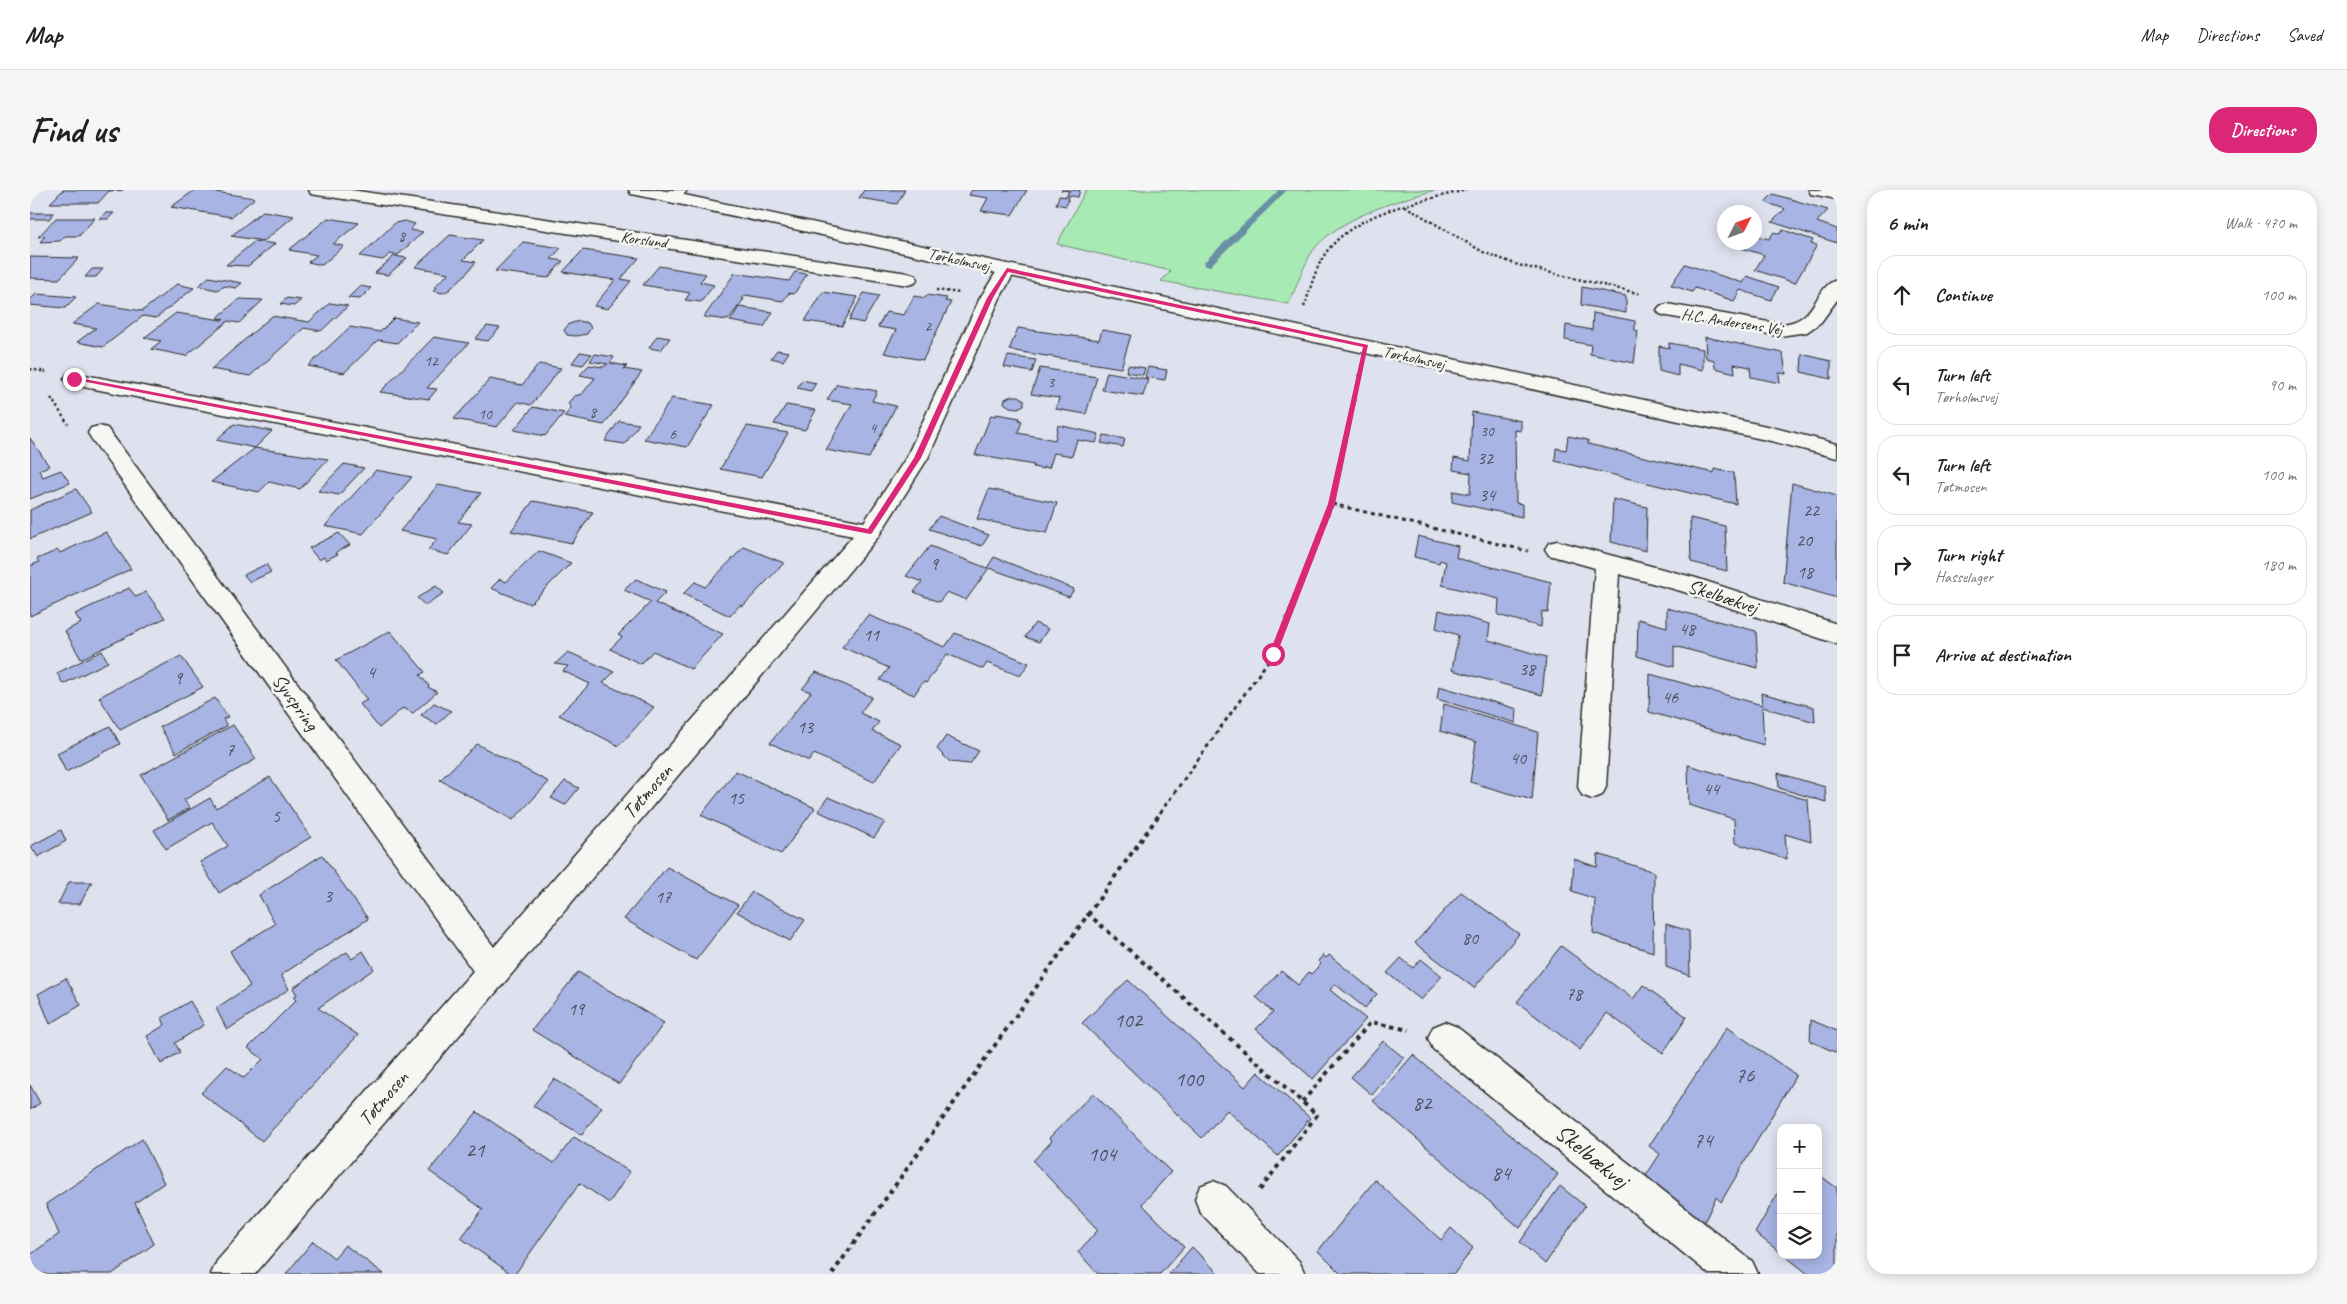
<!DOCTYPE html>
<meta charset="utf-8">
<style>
:root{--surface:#fff;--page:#f6f6f6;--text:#222;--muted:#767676;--line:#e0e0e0;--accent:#db2777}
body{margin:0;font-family:Caveat,sans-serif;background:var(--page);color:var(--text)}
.controls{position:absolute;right:15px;bottom:15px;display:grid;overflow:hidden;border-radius:10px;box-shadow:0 2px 12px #0003}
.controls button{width:45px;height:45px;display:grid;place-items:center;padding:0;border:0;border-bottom:1px solid var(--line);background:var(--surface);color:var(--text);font:25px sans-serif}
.compass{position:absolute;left:1687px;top:15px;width:45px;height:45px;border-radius:50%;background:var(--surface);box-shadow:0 2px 12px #0003;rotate:48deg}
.stop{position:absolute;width:15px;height:15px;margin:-11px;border:4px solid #db2777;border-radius:50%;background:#fff}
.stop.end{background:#db2777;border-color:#fff;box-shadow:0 1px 5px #0008}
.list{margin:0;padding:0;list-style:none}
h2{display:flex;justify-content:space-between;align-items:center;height:65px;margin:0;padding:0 20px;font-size:21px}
h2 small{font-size:16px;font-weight:400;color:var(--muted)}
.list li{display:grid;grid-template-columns:32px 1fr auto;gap:15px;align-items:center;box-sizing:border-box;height:80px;margin:0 10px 10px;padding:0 10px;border:1px solid var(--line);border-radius:20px}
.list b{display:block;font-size:19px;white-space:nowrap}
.list p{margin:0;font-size:16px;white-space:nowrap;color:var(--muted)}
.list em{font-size:16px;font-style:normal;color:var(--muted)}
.icon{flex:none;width:28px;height:28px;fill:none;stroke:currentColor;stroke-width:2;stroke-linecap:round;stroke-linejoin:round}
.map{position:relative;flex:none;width:1807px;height:1084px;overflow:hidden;border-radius:20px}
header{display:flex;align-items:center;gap:30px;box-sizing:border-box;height:70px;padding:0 25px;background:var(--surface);border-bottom:1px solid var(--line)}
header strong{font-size:24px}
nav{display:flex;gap:28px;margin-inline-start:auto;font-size:18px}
.intro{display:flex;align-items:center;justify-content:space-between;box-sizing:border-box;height:120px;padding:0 30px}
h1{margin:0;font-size:35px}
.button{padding:12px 22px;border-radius:20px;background:var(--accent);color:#fff;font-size:18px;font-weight:700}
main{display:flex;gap:30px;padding:0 30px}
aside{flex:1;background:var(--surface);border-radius:20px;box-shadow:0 2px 12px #0003}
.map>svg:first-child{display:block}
</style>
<header>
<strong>Map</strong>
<nav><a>Map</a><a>Directions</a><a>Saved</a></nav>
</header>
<div class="intro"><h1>Find us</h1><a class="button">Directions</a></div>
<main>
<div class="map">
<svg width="1807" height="1084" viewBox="0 0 1807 1084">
<rect width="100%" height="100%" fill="#dee2ee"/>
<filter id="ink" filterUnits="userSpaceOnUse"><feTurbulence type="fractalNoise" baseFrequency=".02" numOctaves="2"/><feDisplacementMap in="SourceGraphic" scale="10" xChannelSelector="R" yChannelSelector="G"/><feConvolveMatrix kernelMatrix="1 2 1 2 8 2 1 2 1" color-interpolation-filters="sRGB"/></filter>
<g filter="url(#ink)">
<path fill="#a8eab3" stroke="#6a8a6f" d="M1056,0H1407C1369,9 1298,31 1279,67C1271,82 1266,98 1259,114L1131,91L1141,81L1027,54Z"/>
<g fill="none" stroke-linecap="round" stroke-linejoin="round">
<path fill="#6a8fa4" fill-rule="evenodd" d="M1249,0H1257L1180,76H1174V72Z"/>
</g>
<path fill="#a7b4e4" stroke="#2b2b2b" d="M33,0H93L79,1L68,13H20Z
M165,0H172L225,8L201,27L141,17Z
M834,0H875L867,14L829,8Z
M942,0H997L982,25L951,21L958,8L939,5Z
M1031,0H1050L1048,7L1037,5L1039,1Z
M1743,4L1798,20L1787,32L1807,39V53L1742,32L1755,19L1735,12Z
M1029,6L1039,7L1036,16L1026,14Z
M233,21L264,26L234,51L201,46Z
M0,23H24L19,29H0Z
M75,23H84L78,29H69Z
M26,28H65L49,46H35L30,51L10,52L15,46L8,47Z
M298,28L329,33L303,54L314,56L292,75L278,72L287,65L259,60Z
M375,31L385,34L380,40L393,42L368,65L360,64L353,70L330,66L365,33Z
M1753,40L1783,50L1781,54L1787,55L1765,93L1725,80L1734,65L1695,53L1724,52V45L1739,49L1744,42L1750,44Z
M420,45L453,50L433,70L446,72L436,84L419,100L413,103L403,101L407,98L404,97L419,83L385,77Z
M225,51L245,54L218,76L196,75Z
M493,52L531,58L521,69L533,71L518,88L465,81Z
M553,60L609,68L591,89L601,91L578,119L564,116L585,90L533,82Z
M364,66L377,68L358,85L345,83Z
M0,67L49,68L29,89L0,88Z
M1655,74L1713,93L1717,86L1749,97L1741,110L1710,100L1704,111L1665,98L1662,102L1641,95Z
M629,76L676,84L670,92L684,95L671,112L655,110L660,103L613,95Z
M62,79H73L66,87H55Z
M765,82L777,84L764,104L759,103L753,111L715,105L712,109H714L698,130L674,127L705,83L759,91Z
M179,87L212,93L206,98L195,96L187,100L168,96Z
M147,94L164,98L126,128L113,126L73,157L47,152L66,138L42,134L69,114L112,121Z
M330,96L341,98L330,109L318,108Z
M1552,97L1596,106V123L1551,115Z
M793,102L828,107L812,136L775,131Z
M834,103L849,106L833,133L819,130Z
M6,104L46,107L35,118L0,115V110Z
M897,105L917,108L915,111L921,112L893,170L854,163L866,140L848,137L856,122L874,125L884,106L895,108Z
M257,108L271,110L264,116L250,114Z
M209,109L233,110L209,133L198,131L156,166L121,159L131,151L114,148L146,123L192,130L194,129L187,128Z
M300,113L318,116L291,141L274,138L220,186L181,179L242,126L279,132Z
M709,117L743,122L734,137L700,131Z
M1563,123L1605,131V140L1608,141L1604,173L1560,164L1561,155L1535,150L1536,135L1562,140Z
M364,128L388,132L367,153L348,150L314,183L278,176L320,137L350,142Z
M549,131L558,133L561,138L557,144L546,146L537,145L534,140L539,134Z
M457,136L470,138L458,151L445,149Z
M988,138L1069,150L1072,140L1101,145L1091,178L979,160Z
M627,146L640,148L631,160L619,158Z
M404,147L439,153L397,198L407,199L399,209L350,202Z
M1675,147L1753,163L1756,184L1749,183L1750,193L1721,187L1720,177L1704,174L1705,183L1685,178L1684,170L1676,168Z
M1639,153L1673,159V180L1648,174V186L1629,181V156L1639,158Z
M747,160L759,162L753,171L741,168Z
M550,162L562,164L553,175L542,173Z
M565,164L584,167L580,173L597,176L594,179L612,182L574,235L534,227L541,218L538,213L544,206L552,204L565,188L550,185L559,175L573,177L578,174L560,171Z
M1772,164L1801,171V189L1771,182Z
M978,166L1006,170L1002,182L974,177Z
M509,174L531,178L501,215L488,212L467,237L424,229L460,189L492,195Z
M1098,175L1115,178L1113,185L1096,182Z
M1118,177L1137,180L1135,190L1115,187Z
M1010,178L1067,187L1056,224L1026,219L1029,208L1001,204Z
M1077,182L1118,189L1113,206L1072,200Z
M772,190L786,193L781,201L767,198Z
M807,194L847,201L842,211L866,216L839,268L796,260L822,214L797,210Z
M981,206H989L994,210V215L988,218L980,217L974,213L975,209Z
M642,208L684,215L657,257L614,249Z
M756,215L786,220L775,240L744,234Z
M503,217L534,223L515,246L484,240Z
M1442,222L1491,231V241L1485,240L1486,313L1492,314V327L1422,312L1423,301L1440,304L1441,283L1423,280L1424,268L1440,271Z
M966,224L990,228L989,230L992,231L988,243L1025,250L1028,235L1069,244L1066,253L1047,250L1042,266L1024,263L1019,278L1013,277V279L1003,277L1004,275L945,265L961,225L966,226Z
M589,231L609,234L595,254L575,251Z
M204,234L242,241L225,258L186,250Z
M717,236L758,243L732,287L690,279Z
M1074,245L1095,249L1093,257L1071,253Z
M1538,246L1558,250V254L1684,283V279L1704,283L1706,314L1525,271L1526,258L1536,260Z
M0,248L19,276L9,280L13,287L31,280L40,293L0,309Z
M225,258L298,269L270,299L239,292L229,302L181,292Z
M314,274L334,278L309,305L288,301Z
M346,280L382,287L333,344L295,336Z
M1762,293L1807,306V408L1753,392Z
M408,295L451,303L428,332L442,334L418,365L398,360L407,349L370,341Z
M46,299L62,322L0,349V320Z
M959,299L1027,313L1017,343L947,329Z
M1583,309L1617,317L1616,361L1581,352Z
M503,311L563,322L542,353L481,341Z
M909,326L959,345L952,356L899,339Z
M1660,328L1695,336L1697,381L1661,372Z
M76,342L101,379L0,426V376L9,372L7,369L28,360L30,363Z
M309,343L320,355L306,362L308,364L296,370L294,367L289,370L279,358Z
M1388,346L1428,356L1426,368L1521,392L1518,423L1512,421L1511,437L1468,425L1469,409L1412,395L1416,372L1410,370L1409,373L1384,367Z
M900,356L957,378L964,367L1044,399L1039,407L959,378L936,410L917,402L909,412L884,402L892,392L876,386Z
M714,357L754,373L713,416L710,415L700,426L653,404L665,392L675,397Z
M509,361L541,373L500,414L461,398L470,389L476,392Z
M236,374L241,382L220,392L214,385Z
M606,389L636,402L625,413L693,444L661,479L623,461L611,474L580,459L592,447L588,445L621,412L594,400Z
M406,396L414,403L395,415L387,408Z
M99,398L106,407L116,402L135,428L51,469L35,441L51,433L45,424Z
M1637,418L1726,441L1728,478L1644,456V477L1607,466L1608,429L1637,437Z
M1409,420L1460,434L1458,450L1516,467L1512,505L1422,480L1428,445L1406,438Z
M838,425L915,457L925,443L999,473L990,486L957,473L953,479L917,464L896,493L893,492L884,505L850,490L859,478L812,457Z
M1005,433L1018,439L1009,452L995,447Z
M360,441L395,482L390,485L399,496L398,497L407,502L383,523L373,518L349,538L330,514L337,510L306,470Z
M72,461L78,472L33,494L27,483Z
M538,462L584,482L573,493L624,517L589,556L529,525L560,494L533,481L538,476L525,474Z
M151,466L173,497L90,540L69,507Z
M786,482L842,507L830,523L849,532L842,541L871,554L844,592L784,564L779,571L740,553L781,502L772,499Z
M1620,484L1732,515L1731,503L1784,517L1785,532L1732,517L1734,555L1619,522Z
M1409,496L1487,519L1486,533L1407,509Z
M185,508L198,527L193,529L197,536L146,563L130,537Z
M404,513L421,521L407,534L391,525Z
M1414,514L1508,542L1502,610L1440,592L1446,552L1410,541Z
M203,535L226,569L154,610L160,618L138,630L111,585Z
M80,536L90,554L36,582L27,563Z
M916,546L949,561L940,574L920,572L907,559Z
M447,554L519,592L483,630L410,590Z
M1658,575L1778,610L1781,652L1755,644L1757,669L1705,653L1704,629L1659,615Z
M706,581L785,618L751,664L671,625Z
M1748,583L1795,597L1796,612L1749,598Z
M240,587L281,647L189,703L170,672L198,656L182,632L136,659L124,640L180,608L186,618Z
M535,591L549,598L535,615L521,608Z
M798,607L855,632L844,648L788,621Z
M31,640L36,651L8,667L1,656Z
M1568,664L1624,682L1623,762L1563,743L1565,709L1542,701L1544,669L1567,677Z
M292,665L338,729L251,785L259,799L197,840L186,818L220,796L200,761L245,734L229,705Z
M637,677L708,715L666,770L594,729Z
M39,692H62L50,714H28Z
M722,702L775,730L760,751L707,722Z
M1431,702L1489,744L1444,798L1385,753Z
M1636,734L1659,741L1660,786L1636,777Z
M1531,756L1603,809L1613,795L1657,827L1633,863L1577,823L1550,860L1487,812Z
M333,761L344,779L288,818L328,845L232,951L171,903L197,876L214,888L233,869L218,858L266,810L263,807L267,805L263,798L317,762L322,769Z
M1293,765L1296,768L1299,765L1347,804L1335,818L1305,794L1300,800L1336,829L1283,889L1226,839L1243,822L1226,807L1251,781L1268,795L1279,782L1281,784L1291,774L1288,771Z
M1371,768L1383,778L1391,769L1412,786L1391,810L1357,783Z
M548,782L634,833L589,894L502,840Z
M36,788L51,815L20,834L8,804Z
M1098,790L1215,897L1228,882L1280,928L1248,966L1197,920L1172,948L1052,833Z
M160,811L174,835L145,853L150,862L131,874L117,846L135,835L132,828Z
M1781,830L1807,841V863L1780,851Z
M1697,837L1766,885L1691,1012L1686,1007L1674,1033L1615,987L1630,964L1619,956Z
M1353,851L1374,868L1342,905L1321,887Z
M1383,865L1528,984L1490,1038L1343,911Z
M524,889L572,917L552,945L503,916Z
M0,895L10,913L0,920Z
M1063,903L1141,982L1112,1014L1154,1057L1130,1084H1068L1048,1062L1068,1040L1003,971L1022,951L1019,948Z
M447,922L524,973L544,947L600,982L579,1013L550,993L485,1084H481L431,1048L453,1019L399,981Z
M112,949L134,993L105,1013L124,1054L82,1084H0V1065L29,1044L16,1014Z
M1788,984L1807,998V1084H1778L1754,1065H1788Z
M1345,990L1411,1050L1421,1038L1443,1058L1424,1084H1311L1288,1061Z
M1530,996L1555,1016L1515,1074L1490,1052Z
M1751,998V1063L1725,1043Z
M283,1051L304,1068L315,1055L354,1084H256Z
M1162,1057L1189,1084H1139Z"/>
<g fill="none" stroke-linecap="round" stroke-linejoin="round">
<defs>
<path id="street" d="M279,0H321L878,83L885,85L887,89L885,93L878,95L287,5L281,4Z
M639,0H657C652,8 645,13 635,11L632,7Z
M1779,0H1807V9L1781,4Z
M977,74L984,76L986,80L970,108L898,268L848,347L474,793L225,1084H181L187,1071L443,781L61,248L58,243L61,238L69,236L77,238L464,757L823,346L44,195L37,193L34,189L37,185L44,183L834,332L876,268L950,108L970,76Z
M1807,90V110L1791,132L1777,142L1750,146L1637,126L1630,124L1627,120L1630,116L1637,114L1750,134C1788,133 1784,96 1807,90Z
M1527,351L1666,388L1807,434V454L1651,401L1589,384L1576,597L1572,605L1562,609L1552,605L1548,597L1565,378L1519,365L1515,359L1519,353Z
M1415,832L1427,837L1722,1071L1728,1084H1679L1403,859L1398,848L1403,837Z
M1183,991L1196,996L1269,1071L1275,1084H1230L1170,1022L1165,1009L1170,996Z"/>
<path id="secondary" d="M599,0H631L1741,237L1807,254V268L1741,251L607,5L601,4Z"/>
</defs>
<use href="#street" stroke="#2b2b2b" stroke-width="3"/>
<use href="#secondary" stroke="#2b2b2b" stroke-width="3"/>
<path stroke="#2b2b2b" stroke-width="2.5" stroke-dasharray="2.5 2.5" stroke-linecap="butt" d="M1375,16L1453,62L1488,75L1611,104
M906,100L930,103
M1274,117C1281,99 1285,76 1298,60C1330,20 1389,12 1436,0
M0,179L16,182
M21,208L38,234
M1311,270L1330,184"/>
<path stroke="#2b2b2b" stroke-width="3" stroke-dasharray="4 4" stroke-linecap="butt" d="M1302,314L1498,361
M1130,623L1243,464L1302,314L1312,269"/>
<path stroke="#2b2b2b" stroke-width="4" stroke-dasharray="4.5 4.5" stroke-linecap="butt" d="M1057,723L1287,925L1229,1001
M1272,912L1341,832L1379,840
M802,1084L1131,622"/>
<use href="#street" fill="#f6f6f2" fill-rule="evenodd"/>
<use href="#secondary" fill="#f6f6f2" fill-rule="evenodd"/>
</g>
</g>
<path fill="#db2777" d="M977,78L1338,155L1305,314L1246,466L1239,464L1298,314L1333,157L978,82L963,108L891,268L842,343L840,344L41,189L44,187L838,339L884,268L957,108Z"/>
<g text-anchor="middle" stroke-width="5" stroke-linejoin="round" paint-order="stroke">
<g font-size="15" fill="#4a4d59">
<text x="372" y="51">8</text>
<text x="898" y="141">2</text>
<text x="401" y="176">12</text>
<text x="1021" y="197">3</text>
<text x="563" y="227">8</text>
<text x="455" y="229">10</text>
<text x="843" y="243">4</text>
<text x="1457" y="246">30</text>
<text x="643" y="249">6</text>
</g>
<g font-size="16" fill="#2b2b2b" stroke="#f6f6f2">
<text transform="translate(614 49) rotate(8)" y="6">Korslund</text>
<text transform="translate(929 69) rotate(12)" y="6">Tørholmsvej</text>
<text transform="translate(1702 131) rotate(9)" y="6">H.C. Andersens Vej</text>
<text transform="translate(1384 167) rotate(12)" y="6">Tørholmsvej</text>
</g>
<g font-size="18" fill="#4a4d59">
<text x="1455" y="274">32</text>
<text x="1457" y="311">34</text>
<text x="1781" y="326">22</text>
<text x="1774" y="356">20</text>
<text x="904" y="380">9</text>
<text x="1775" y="388">18</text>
<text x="1657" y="445">48</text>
<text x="841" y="451">11</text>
<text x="1497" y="485">38</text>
<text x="341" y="488">4</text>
<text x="148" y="494">9</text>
<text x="1640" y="513">46</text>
<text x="775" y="543">13</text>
<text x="200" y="566">7</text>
<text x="1488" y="574">40</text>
<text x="1681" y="605">44</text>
<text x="706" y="614">15</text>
<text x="246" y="632">5</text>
<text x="298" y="712">3</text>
<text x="633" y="713">17</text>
<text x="1440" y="754">80</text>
<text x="1544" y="810">78</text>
<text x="546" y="825">19</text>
</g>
<g font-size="20" fill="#2b2b2b" stroke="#f6f6f2">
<text transform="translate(1693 406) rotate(18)" y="7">Skelbækvej</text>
<text transform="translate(266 512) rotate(54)" y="7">Syvspring</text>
<text transform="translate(617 601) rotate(-49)" y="7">Tøtmosen</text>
<text transform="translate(353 908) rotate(-49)" y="7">Tøtmosen</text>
</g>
<g font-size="21" fill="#4a4d59">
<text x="1098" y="837">102</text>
<text x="1715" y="892">76</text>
<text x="1159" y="896">100</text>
<text x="1392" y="920">82</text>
<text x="1673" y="957">74</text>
<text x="445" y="967">21</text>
<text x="1072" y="971">104</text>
<text x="1471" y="990">84</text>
</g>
<g font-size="24" fill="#2b2b2b" stroke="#f6f6f2">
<text transform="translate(1562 966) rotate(39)" y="8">Skelbækvej</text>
</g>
</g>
</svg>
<div class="controls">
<button>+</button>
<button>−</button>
<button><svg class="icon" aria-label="layers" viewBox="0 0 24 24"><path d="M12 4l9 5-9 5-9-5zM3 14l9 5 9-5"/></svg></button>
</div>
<svg class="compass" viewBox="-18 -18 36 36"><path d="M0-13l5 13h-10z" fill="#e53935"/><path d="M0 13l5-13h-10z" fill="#767676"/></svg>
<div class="stop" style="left:1243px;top:464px"></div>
<div class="stop end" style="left:44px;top:189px"></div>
</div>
<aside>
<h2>6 min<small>Walk · 470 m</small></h2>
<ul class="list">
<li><svg class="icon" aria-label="ahead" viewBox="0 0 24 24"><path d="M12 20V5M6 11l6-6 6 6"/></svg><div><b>Continue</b></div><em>100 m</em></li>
<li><svg class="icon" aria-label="left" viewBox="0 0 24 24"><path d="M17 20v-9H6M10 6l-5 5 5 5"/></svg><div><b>Turn left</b><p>Tørholmsvej</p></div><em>90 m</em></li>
<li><svg class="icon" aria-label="left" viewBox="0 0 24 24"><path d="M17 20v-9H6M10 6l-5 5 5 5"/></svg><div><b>Turn left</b><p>Tøtmosen</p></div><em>100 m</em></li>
<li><svg class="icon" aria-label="right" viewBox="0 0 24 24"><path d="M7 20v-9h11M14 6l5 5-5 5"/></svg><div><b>Turn right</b><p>Hasselager</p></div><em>180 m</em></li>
<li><svg class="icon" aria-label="arrive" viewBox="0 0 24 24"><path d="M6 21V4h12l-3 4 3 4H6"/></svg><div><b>Arrive at destination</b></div></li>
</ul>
</aside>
</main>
